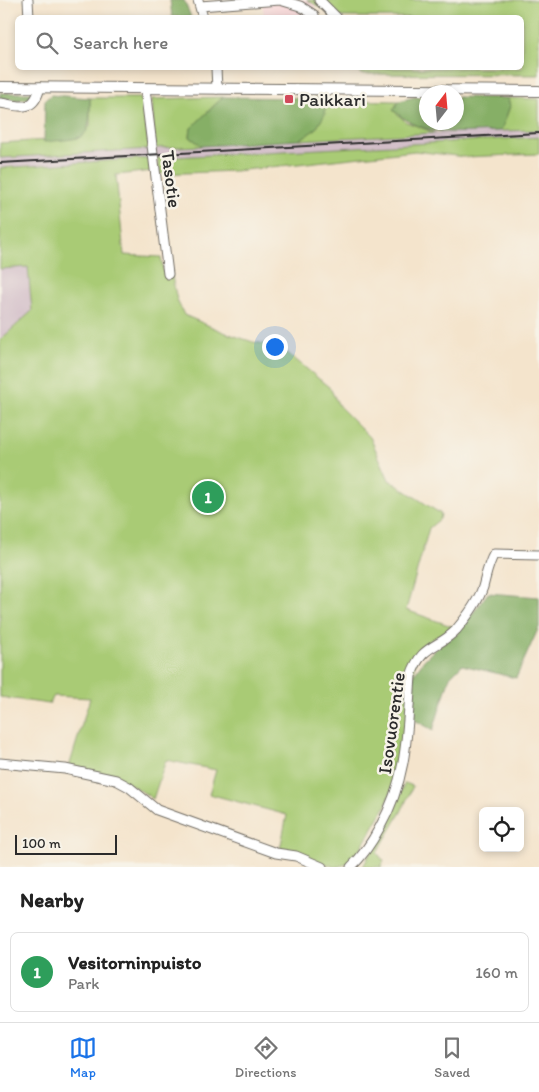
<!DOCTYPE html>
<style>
:root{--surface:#fff;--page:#f6f6f6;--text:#222;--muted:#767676;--line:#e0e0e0;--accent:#1a73e8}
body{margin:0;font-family:Itim,sans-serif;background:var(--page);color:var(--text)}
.controls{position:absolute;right:15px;bottom:15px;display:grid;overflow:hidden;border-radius:8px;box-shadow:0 2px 8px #0003}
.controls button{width:45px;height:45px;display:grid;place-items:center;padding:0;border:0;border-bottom:1px solid var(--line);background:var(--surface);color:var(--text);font:25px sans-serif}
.compass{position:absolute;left:419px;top:85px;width:45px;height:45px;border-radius:50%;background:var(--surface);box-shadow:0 2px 8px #0003;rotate:16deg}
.scale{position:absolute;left:15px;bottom:12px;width:102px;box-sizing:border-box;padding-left:5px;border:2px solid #2b2b2b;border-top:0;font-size:14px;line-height:18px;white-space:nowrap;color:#2b2b2b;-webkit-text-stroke:4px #f7f3e8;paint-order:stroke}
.you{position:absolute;left:274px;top:346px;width:18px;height:18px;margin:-12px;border:4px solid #fff;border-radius:50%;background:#1a73e8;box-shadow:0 0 0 8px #1a73e833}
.badge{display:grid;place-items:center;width:32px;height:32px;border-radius:50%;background:var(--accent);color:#fff;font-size:16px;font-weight:700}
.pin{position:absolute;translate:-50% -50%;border:2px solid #fff;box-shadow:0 1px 5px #0006}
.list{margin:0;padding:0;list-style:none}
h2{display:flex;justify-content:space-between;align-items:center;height:65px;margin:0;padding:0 20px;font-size:21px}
h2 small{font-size:16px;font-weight:400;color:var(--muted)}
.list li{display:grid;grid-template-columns:32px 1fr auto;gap:15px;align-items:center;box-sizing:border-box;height:80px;margin:0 10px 10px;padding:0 10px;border:1px solid var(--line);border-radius:8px}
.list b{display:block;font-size:19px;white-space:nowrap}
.list p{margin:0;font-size:16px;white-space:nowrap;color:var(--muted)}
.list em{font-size:16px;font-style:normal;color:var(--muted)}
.icon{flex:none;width:28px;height:28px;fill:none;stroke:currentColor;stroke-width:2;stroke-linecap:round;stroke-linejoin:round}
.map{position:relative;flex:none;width:539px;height:867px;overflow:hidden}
.search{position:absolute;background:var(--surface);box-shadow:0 2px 8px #0003;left:15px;right:15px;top:15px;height:55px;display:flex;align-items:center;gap:12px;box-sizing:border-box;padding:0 18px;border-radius:8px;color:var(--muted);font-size:19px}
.sheet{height:155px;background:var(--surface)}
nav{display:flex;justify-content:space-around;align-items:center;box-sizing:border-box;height:70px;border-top:1px solid var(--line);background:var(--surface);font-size:14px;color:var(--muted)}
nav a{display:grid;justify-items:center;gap:2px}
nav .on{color:var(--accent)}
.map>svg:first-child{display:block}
</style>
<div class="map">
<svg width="539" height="867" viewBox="0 0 539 867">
<rect width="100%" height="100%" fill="#f7f3e8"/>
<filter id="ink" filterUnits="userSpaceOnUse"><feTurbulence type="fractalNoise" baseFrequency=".02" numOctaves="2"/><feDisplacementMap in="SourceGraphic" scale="10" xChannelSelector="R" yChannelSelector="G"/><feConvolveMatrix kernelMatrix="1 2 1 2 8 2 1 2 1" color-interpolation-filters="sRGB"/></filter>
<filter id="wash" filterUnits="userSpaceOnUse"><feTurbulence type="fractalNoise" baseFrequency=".0096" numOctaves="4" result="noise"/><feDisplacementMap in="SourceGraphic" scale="20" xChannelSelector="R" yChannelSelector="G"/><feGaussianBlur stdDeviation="1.12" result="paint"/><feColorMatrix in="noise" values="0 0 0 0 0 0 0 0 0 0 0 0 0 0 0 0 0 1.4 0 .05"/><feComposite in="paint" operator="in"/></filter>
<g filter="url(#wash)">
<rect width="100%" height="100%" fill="#f4e4cc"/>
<path fill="#f7cfd4" d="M267,0H307L315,5V17H264L262,1Z"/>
<path fill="#d2bdc8" d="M539,130V137L0,167V158L55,154L436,133Z
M28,267L32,311L0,340V269Z"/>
<path fill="#a9cb74" stroke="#6a7b50" d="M307,0H539V75L360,74V68H522V18L337,17Z
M223,97L191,128L190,137L202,146L155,148L152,99Z
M90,98H140L143,103L149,149L0,158V143L79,138L90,126Z
M508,98L539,99V130L501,131L510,106Z
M326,100L399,101L393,110L406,122L436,133L299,140C316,129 325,121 326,100Z
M539,137V154L465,157L415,151L235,171L160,174L157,158Z
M150,158L153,171L116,175L124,255L161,257L164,274L171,272L177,300L184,315L226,333L253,342L279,346L330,388L339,406L370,437L389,480L441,514L440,519L429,528L406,610L454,627L431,640L416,655L401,769L384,809L356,856L348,864L335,867L280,849L287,815L209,794L216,770L166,760L153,799C122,777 106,773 69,767L90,698L54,696L49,704L0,697V340L32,311L28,267L0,269V168Z
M405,783L413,786L401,812L377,853L384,861L381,867H363Z"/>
<path fill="#86af66" stroke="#586d48" d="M170,0H184L191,17H172Z
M0,93H32L30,98L18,100L0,98Z
M51,95L90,98C90,144 86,137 44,142L45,100Z
M223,97L316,98L326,100L325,114L316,129L299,140L202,146L190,137L191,128Z
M415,97H426V122H456L457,97L508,98L510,106L501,131C461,132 425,139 393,110L399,101Z
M488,593L539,597V627L516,678L462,665L450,677L433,730L411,718L414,674L424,660L439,645L457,634Z"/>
</g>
<g filter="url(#ink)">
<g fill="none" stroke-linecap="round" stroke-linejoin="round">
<defs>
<path id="minor" d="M28,0L29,18
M198,0L203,18
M319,0L337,18
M200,6L280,0L300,6L314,15
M216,68L217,89
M145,89L168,274
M0,103C21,106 34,113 40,87
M0,763L65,769L116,780L129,787L157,810L276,853L296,856L322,867
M351,867C364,855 372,842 380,827C408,777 407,731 411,676C421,644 438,649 456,630C466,618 478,602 483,587C486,576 488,564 494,554L539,555"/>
<path id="major" d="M0,87L539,91"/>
</defs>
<use href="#minor" stroke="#716c63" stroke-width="11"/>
<use href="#major" stroke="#716c63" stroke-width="12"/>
<use href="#minor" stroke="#fff" stroke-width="9"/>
<use href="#major" stroke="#fff" stroke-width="10"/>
<path stroke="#2b2b2b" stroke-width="2" d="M0,163L539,133"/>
</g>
</g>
<rect fill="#d1495b" stroke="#f7f3e8" stroke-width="2" x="284" y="94" width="10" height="10" rx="2.5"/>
<g text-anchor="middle" stroke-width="5" stroke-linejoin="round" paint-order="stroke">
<g font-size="19" fill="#2b2b2b" stroke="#f7f3e8" text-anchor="start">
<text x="299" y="106">Paikkari</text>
</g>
<g font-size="19" fill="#2b2b2b" stroke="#f7f3e8">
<text transform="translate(172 179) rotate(83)" y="7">Tasotie</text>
<text transform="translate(391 723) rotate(-82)" y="7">Isovuorentie</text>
</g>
</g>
</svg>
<div class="controls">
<button><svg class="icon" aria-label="locate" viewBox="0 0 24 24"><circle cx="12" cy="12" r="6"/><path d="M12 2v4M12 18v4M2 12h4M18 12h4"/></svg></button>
</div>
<svg class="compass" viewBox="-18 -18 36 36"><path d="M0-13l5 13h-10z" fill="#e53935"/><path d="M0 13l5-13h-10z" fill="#767676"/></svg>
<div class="scale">100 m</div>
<div class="you"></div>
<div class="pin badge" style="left:208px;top:497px;background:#2e9e5b">1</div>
<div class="search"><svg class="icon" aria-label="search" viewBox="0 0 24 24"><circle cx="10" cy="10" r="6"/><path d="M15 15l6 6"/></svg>Search here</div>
</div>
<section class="sheet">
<h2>Nearby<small></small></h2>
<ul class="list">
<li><span class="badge" style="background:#2e9e5b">1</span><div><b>Vesitorninpuisto</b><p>Park</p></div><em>160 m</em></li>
</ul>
</section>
<nav>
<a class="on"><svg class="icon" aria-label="map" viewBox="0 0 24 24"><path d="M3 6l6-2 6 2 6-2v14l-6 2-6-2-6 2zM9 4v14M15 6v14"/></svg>Map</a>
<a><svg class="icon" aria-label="directions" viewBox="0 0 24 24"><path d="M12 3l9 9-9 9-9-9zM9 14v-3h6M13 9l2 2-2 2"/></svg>Directions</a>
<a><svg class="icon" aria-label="saved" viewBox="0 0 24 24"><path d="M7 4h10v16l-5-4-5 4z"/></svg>Saved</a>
</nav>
